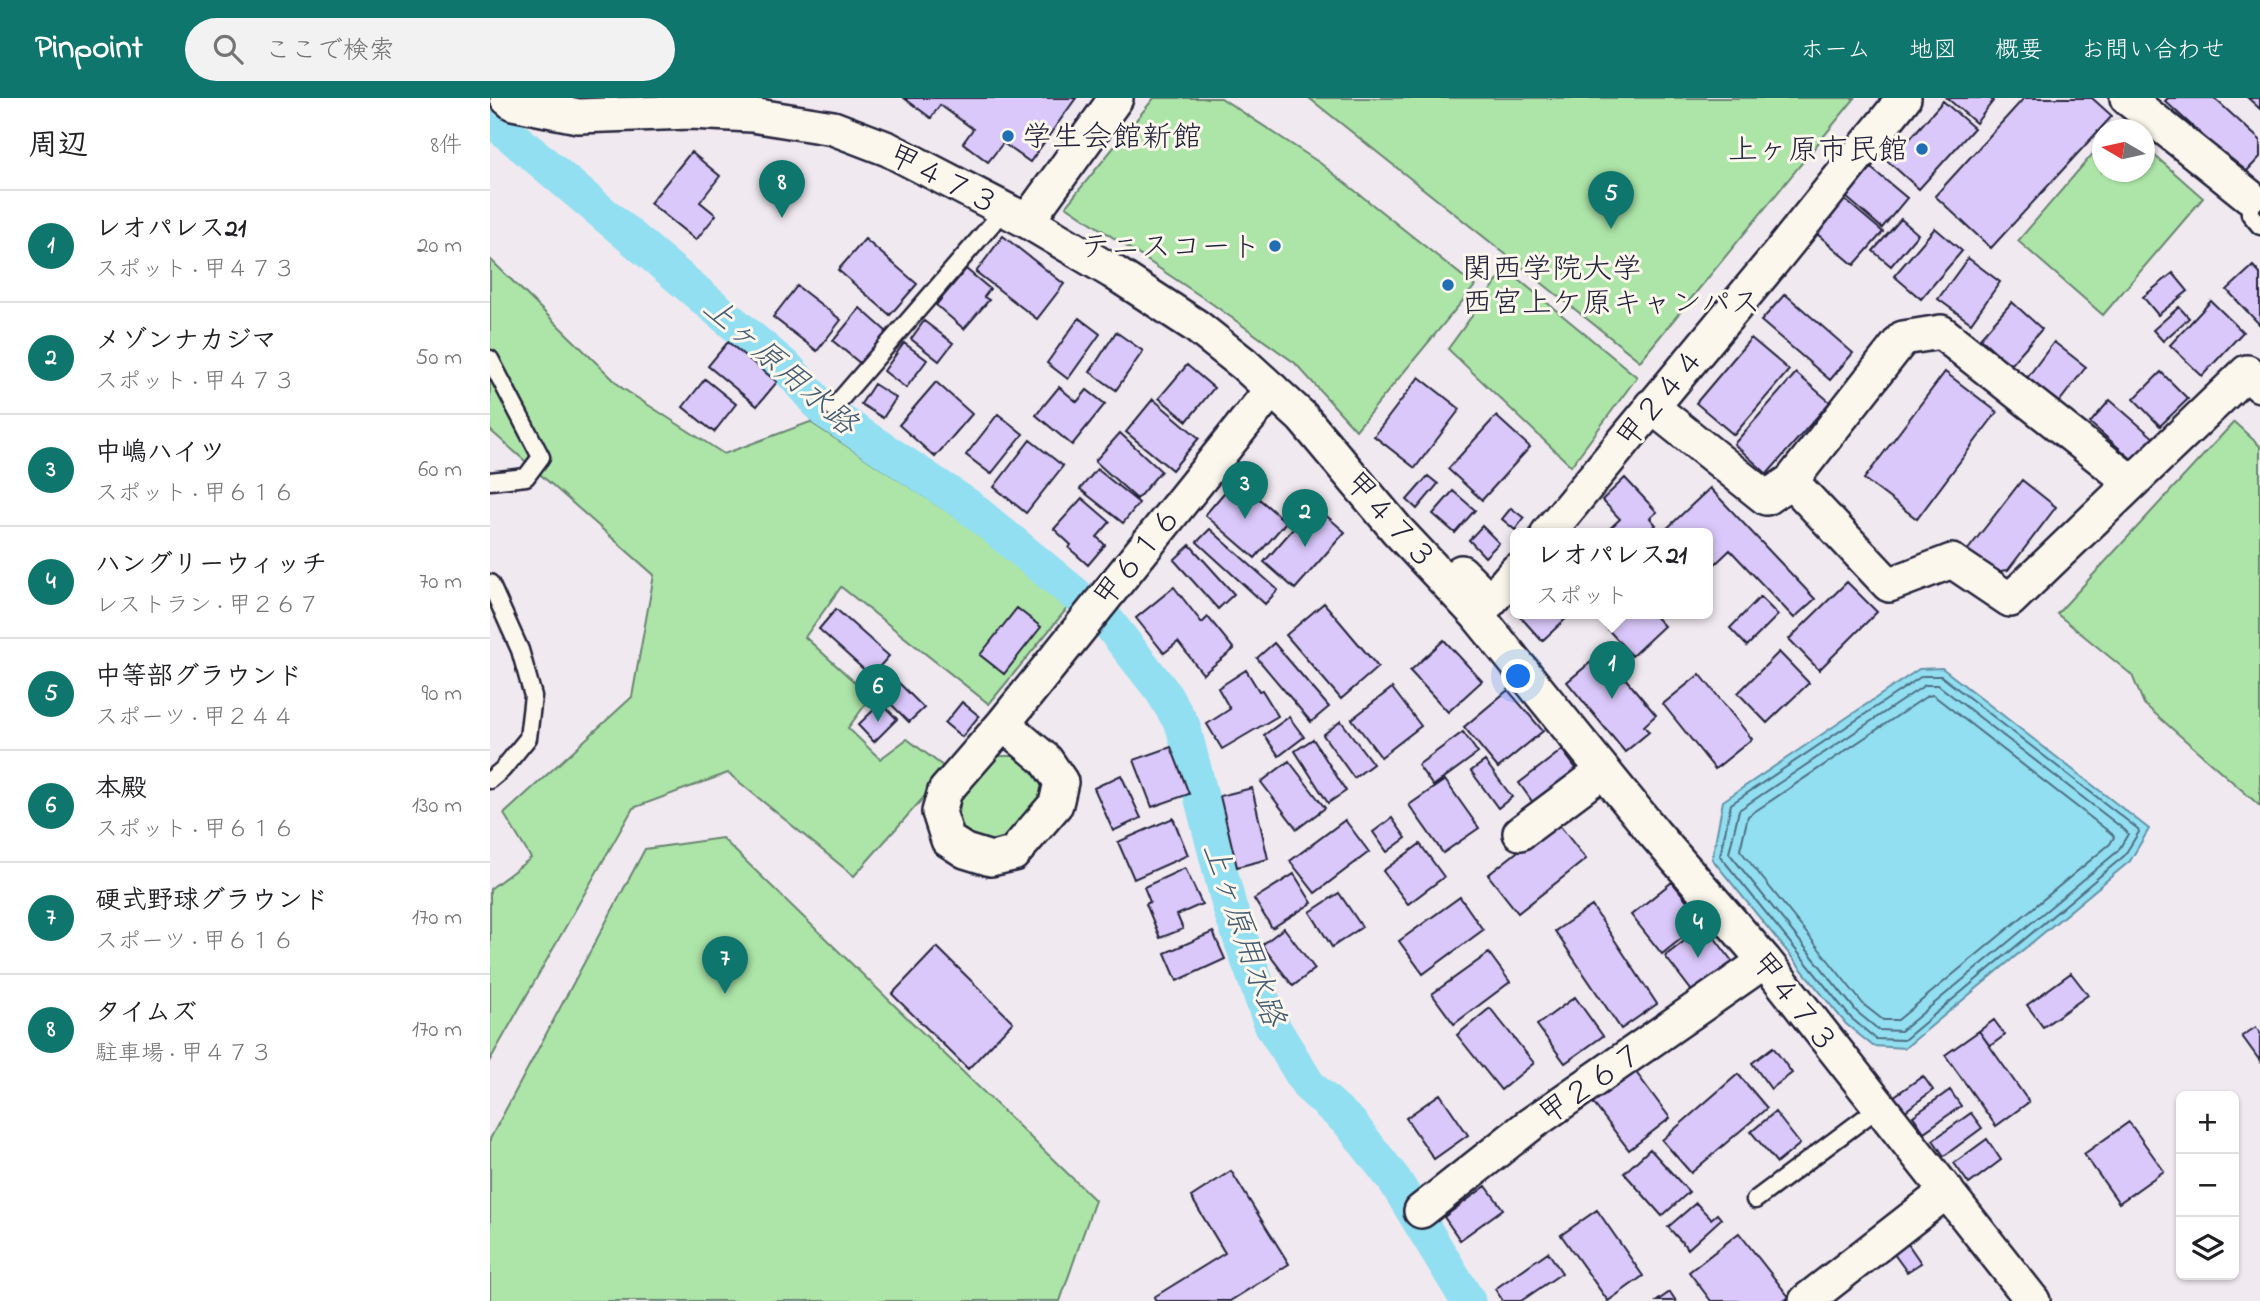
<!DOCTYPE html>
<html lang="ja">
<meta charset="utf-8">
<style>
:root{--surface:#fff;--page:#f2f2f2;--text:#202124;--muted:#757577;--line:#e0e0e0;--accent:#0f766e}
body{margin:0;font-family:"Indie Flower","Klee One",sans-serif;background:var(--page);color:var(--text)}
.controls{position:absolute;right:21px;bottom:21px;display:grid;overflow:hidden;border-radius:10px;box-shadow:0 2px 5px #0004}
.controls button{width:63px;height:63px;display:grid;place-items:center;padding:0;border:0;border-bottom:2px solid var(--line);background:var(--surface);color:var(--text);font:35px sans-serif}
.compass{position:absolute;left:1602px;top:21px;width:63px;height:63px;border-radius:50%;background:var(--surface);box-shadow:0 2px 5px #0004;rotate:279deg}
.you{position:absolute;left:1029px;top:579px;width:24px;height:24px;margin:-18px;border:5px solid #fff;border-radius:50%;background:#1a73e8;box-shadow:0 0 0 10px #1a73e833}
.badge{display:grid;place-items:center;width:46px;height:46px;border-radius:50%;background:var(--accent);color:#fff;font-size:23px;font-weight:700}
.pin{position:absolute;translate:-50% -58px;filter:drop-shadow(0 2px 4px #0008)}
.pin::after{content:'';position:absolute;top:37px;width:24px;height:21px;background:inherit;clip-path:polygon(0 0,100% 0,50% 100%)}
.popup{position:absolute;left:1020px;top:430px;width:203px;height:91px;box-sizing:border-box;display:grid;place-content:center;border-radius:10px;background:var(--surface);filter:drop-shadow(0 2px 5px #0005);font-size:23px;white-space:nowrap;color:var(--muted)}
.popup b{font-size:26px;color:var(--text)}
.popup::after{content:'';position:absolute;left:50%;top:100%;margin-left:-14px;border:14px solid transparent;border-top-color:var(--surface)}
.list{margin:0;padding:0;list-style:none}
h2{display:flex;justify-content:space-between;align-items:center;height:91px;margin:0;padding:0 28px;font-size:30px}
h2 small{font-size:23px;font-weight:400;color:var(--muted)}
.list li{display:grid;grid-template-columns:46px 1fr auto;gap:21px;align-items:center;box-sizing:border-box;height:112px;padding:0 28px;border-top:2px solid var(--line)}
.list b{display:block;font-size:26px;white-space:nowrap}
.list p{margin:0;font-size:23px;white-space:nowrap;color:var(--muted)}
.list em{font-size:23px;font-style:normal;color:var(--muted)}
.icon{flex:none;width:38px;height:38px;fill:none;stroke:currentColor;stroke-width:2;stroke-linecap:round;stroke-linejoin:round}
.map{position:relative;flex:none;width:1770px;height:1203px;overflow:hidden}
header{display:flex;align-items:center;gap:42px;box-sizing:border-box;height:98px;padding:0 35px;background:var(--accent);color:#fff}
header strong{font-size:33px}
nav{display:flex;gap:38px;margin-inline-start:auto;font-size:24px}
.search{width:490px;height:63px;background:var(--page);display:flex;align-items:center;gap:18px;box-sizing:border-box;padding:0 24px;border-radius:38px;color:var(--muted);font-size:26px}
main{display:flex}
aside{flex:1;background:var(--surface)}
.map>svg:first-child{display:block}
</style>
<header>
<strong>Pinpoint</strong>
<div class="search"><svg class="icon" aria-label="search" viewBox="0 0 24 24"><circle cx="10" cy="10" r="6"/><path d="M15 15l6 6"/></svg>ここで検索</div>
<nav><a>ホーム</a><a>地図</a><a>概要</a><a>お問い合わせ</a></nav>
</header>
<main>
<aside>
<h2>周辺<small>8件</small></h2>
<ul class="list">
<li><span class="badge">1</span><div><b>レオパレス21</b><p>スポット · 甲４７３</p></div><em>20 m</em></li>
<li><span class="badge">2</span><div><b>メゾンナカジマ</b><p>スポット · 甲４７３</p></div><em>50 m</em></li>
<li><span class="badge">3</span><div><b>中嶋ハイツ</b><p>スポット · 甲６１６</p></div><em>60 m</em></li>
<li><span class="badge">4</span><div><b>ハングリーウィッチ</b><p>レストラン · 甲２６７</p></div><em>70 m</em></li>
<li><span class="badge">5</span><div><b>中等部グラウンド</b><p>スポーツ · 甲２４４</p></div><em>90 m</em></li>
<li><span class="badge">6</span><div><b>本殿</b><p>スポット · 甲６１６</p></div><em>130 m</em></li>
<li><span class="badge">7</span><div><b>硬式野球グラウンド</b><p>スポーツ · 甲６１６</p></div><em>170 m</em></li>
<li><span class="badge">8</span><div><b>タイムズ</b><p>駐車場 · 甲４７３</p></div><em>170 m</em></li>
</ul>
</aside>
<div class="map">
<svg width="1770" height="1203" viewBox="0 0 1770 1203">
<rect width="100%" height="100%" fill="#f1e9f0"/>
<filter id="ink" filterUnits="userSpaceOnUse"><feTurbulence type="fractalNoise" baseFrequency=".0143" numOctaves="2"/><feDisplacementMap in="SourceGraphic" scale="14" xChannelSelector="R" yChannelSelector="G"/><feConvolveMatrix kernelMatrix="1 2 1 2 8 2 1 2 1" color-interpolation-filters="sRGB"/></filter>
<g filter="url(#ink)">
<path fill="#ade5a8" stroke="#688472" stroke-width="2" d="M664,0H731L830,65L985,188L866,332L805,265L721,205L576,108Z
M819,0H1365L1150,263Z
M1612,45V74H1654L1655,49L1713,100L1613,217L1528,143Z
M0,161L132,290L234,356L320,324L518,453L579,508L499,606L351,489L315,539L381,599L358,630L390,661L417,641L458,672L364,778L238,675L143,710L0,962V791L41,760L14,716L142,599L164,477L0,332Z
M1016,171L1147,279L1081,368L958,251Z
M1744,324L1770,348V708L1654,606L1642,577L1567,516Z
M504,658H525L545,673L552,688L550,704L521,742L504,746L486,744L472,733L469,717L471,699Z
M232,740L605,1102L570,1203H0V1041L155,751Z"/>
<path fill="#92dff1" stroke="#6593a8" stroke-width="2" d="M1452,570L1659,731L1640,763L1415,950L1383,948L1356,926L1222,761L1233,703L1429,571Z"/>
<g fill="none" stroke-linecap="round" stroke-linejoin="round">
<path stroke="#4f6e84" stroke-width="2" d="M1432,578H1451L1648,731L1649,734L1634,758L1414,942L1386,941L1361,920L1230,758L1241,706Z
M1435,587H1448L1636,733L1638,736L1628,753L1411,933L1389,932L1367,914L1239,755L1249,712Z
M1443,597L1622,736L1624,739L1620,746L1408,922H1393L1374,907L1250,752L1258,718L1437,598Z"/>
<path stroke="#92dff1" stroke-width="35" d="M7,26L299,272L335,313L477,407L585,496
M614,519L672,593L693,628L740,811L781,926L819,988L860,1025L905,1083L978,1203"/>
</g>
<path fill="#dac8fa" stroke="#22223b" stroke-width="2" d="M414,0H586L540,64L513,45L498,64L473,45L483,31L450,7L441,20Z
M1457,0H1500L1503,3L1486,25Z
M1534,0H1602L1622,18L1501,150L1445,98Z
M1678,0H1724L1770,42V59L1754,76L1675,3Z
M1758,0H1770V11Z
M1453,3L1484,30L1429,91L1392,58L1410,38L1417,44Z
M201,54L230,78L210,104L226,117L206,142L160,105Z
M1381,70L1417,100L1392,130L1356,99Z
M1354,101L1393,134L1364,167L1326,135Z
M1411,121L1428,136L1401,168L1383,153Z
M1445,130L1472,153L1431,201L1404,178Z
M513,138L574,186L547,221L486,174Z
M375,141L427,186L400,217L348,172Z
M1478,160L1510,184L1481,225L1448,201Z
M1763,168L1770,176V227L1737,192Z
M476,171L500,191L494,199L499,202L474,231L446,207Z
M1683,175L1698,193L1668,217L1653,199Z
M307,188L351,222L327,253L283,219Z
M1295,196L1363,255L1340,282L1271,223Z
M1721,203L1753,234L1712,278L1680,247Z
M1522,204L1552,231L1520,267L1490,240Z
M1689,209L1699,220L1673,243L1663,232Z
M370,210L397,234L371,266L343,243Z
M589,220L610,236L578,281L557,265Z
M434,223L463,245L449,263L421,241Z
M626,234L653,253L626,292L600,274Z
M1261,240L1299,272L1244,337L1206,305Z
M238,244L287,284L267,308L218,268Z
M1564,244L1596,269L1569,304L1537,280Z
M414,245L437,262L416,290L394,273Z
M697,267L724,290L697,323L669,300Z
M1455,274L1507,314L1427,421L1374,381Z
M1671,274L1698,301L1670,328L1644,301Z
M1306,275L1340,304L1277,376L1244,346Z
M929,279L970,311L925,370L884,338Z
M215,281L246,306L224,334L193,309Z
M446,284L482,316L445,359L409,327Z
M384,286L406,300L393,320L371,306Z
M569,289L587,304L597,292L615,306L582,347L546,317Z
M663,301L709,340L682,372L636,334Z
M1620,302L1665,341L1645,364L1600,325Z
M508,316L533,336L501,376L476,357Z
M1006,318L1040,349L992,402L958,371Z
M630,335L671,373L647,401L605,363Z
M540,342L573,368L536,415L504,389Z
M607,371L649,405L633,425L590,391Z
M938,378L948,386L927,411L917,402Z
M1135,380L1167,414L1160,420L1166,427L1158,435H1115L1130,421L1112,402Z
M746,381L796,424L765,460L715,417Z
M1532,382L1566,409L1518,472L1503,474L1477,453Z
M1220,390L1325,501L1304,520L1240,452L1218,473V435H1172Z
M963,393L985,412L965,435L943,416Z
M592,400L620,424L607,439L615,447L598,467L579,450L581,447L564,431Z
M824,407L855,434L805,491L774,464Z
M1021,410L1034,420L1025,432L1012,421Z
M992,428L1009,445L995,459L979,442Z
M720,431L788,492L775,506L707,444Z
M700,447L744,496L728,511L684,462Z
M1357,484L1387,514L1329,572L1299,541Z
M684,489L712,525L718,519L744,551L713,576L688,544L674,555L646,520Z
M1270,499L1288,517L1257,548L1240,530Z
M834,505L888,569L851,601L796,537Z
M527,510L551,529L514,576L490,557Z
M346,511L399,558L381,578L329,531Z
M1027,515H1082L1052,543Z
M1103,515H1162L1174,528L1142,558Z
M954,542L992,583L958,614L920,573Z
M784,545L839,609L821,624L767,560Z
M1113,554L1166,617L1154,628L1159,634L1135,654L1077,584Z
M1289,554L1319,585L1277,625L1248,595Z
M756,572L769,593L772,592L788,618L732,651L717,626L740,611L728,590Z
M1210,576L1262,641L1225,671L1173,606Z
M402,578L434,610L419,624L388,593Z
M902,590L931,628L891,659L862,621Z
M1018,592L1053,633L1008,670L974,629Z
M472,604L489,618L472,639L455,625Z
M391,605L407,621L384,644L368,627Z
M799,619L814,639L789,658L774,637Z
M851,623L883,666L864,680L833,637Z
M973,634L988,655L943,688L928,667Z
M823,641L856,693L838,705L805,653Z
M681,649L699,696L662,709L644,662Z
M1072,652L1088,673L1044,706L1029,685Z
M799,663L835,710L807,731L771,684Z
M995,663L1022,699L1008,710L981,673Z
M631,677L651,720L623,733L604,690Z
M955,682L989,730L953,755L919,707Z
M762,690L778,761L747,769L730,698Z
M683,720L698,757L644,781L628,744Z
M902,720L916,740L897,754L883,734Z
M855,722L879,754L825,795L800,763Z
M1066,723L1096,761L1028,815L998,777Z
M930,746L954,779L918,806L893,773Z
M695,770L712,806L687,817L693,831L670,840L656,806L660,804L654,789Z
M804,776L822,805L782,830L764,801Z
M1182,784L1213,823L1172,856L1141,817Z
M849,795L872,829L842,849L820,814Z
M970,799L993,832L933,876L909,843Z
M1102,808L1167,906L1131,931L1065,833Z
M1215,827L1245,867L1205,897L1175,858Z
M794,830L825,871L803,888L772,847Z
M723,834L735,861L687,883L675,855Z
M447,849L523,924L478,971L402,896Z
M999,855L1020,884L964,926L942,896Z
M1581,875L1598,897L1553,929L1537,907Z
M1085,899L1113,938L1075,965L1047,927Z
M1000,910L1044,965L1011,992L967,937Z
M1504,922L1515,937L1500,948L1489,933Z
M1766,929L1770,935V963L1752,938Z
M1489,933L1539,1004L1506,1028L1455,957Z
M1283,949L1302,975L1281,991L1262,965Z
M1139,965L1180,1020L1139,1052L1097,997Z
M1248,976L1277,1010L1201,1075L1172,1042Z
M1433,978L1443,992L1414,1014L1403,999Z
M1460,992L1471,1008L1434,1034L1423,1018Z
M950,996L978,1037L944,1061L916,1020Z
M1285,1014L1310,1046L1287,1065L1261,1034Z
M1481,1015L1492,1030L1454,1058L1443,1042Z
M1639,1024L1674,1073L1629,1105L1594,1056Z
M1497,1041L1511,1062L1479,1086L1464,1065Z
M1160,1051L1199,1094L1172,1118L1134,1075Z
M741,1073L799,1166L740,1203H666L664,1199L735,1155L701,1099Z
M996,1088L1013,1111L970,1142L954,1119Z
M1206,1105L1221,1121L1227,1116L1231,1121L1198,1151L1178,1129Z
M1107,1112L1153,1178L1118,1203L1071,1137Z
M1249,1135L1299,1199L1294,1203H1221L1199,1174Z
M1418,1146L1431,1165L1417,1174L1404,1156Z
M1058,1154L1072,1175L1031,1203H1013L1005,1191Z
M1180,1194L1186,1203H1167Z"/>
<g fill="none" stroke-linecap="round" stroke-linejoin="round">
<defs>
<path id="lane" d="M1763,94L1759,98L1760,116L1770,128
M0,261L51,359L36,379L0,383
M343,310L514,112
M0,485L30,552L43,598L38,640L12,672L0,682
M1265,1102L1388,1010"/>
<path id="street" d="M17,0L23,5L88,18L200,14L262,17L343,30L398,51L537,123L623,174L706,228L754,266L812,319L907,432L987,517L1164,735L1275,863L1543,1203
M1637,0L1759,98
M537,123L626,0
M1161,308L1276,400L1301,383L1399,487L1462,463L1520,502L1757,274L1770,287
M1301,383L1413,240L1451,234L1641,384
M1058,435L1288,157L1414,0
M971,474L1000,503L1026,473
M513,626L556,662L571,684L566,706L523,756L501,761L475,753L458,742L449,714L455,693L513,626L782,291
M1030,735L1113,673
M931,1113L1041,1026L1275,863
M1316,1203L1457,1093"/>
</defs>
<use href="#lane" stroke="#22223b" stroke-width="21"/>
<use href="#street" stroke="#22223b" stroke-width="38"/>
<use href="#lane" stroke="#fbf7ec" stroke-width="16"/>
<use href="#street" stroke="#fbf7ec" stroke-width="33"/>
</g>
</g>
<g fill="#1f6fb2" stroke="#fbf7ec" stroke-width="2.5">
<circle cx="518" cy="38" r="7"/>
<circle cx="1432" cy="51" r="7"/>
<circle cx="785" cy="148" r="7"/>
<circle cx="958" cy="187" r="7"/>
</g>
<g text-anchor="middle" stroke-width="6" stroke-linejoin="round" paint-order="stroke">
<g font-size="30" fill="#22223b" stroke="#fbf7ec" text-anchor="start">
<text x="532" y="48">学生会館新館</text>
<text x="1418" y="61" text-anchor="end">上ヶ原市民館</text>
<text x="771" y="158" text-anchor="end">テニスコート</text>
<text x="972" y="180">関西学院大学<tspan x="972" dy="34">西宮上ケ原キャンパス</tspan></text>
</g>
<g font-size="30" fill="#22223b" stroke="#fbf7ec">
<text transform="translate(454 81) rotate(27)" y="10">甲４７３</text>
<text transform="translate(1170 299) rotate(-51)" y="10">甲２４４</text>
<text transform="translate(901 422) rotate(48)" y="10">甲４７３</text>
<text transform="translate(647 458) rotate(-51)" y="10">甲６１６</text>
<text transform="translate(1305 904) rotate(52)" y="10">甲４７３</text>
<text transform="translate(1101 985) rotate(-35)" y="10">甲２６７</text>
</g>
<g font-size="32" font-style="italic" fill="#445b72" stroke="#fbf7ec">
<text transform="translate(291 267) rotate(41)" y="11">上ヶ原用水路</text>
<text transform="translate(755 836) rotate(71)" y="11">上ヶ原用水路</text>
</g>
</g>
</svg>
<div class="controls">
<button>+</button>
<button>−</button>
<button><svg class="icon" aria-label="layers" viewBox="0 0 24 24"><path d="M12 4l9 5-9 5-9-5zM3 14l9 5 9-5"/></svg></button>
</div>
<svg class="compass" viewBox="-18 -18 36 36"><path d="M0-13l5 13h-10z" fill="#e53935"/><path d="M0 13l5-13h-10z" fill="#757577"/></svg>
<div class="you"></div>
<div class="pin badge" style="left:1122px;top:601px">1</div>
<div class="popup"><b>レオパレス21</b>スポット</div>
<div class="pin badge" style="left:815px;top:449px">2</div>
<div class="pin badge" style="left:755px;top:421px">3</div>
<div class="pin badge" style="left:1208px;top:860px">4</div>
<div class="pin badge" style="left:1121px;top:131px">5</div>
<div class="pin badge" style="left:388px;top:624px">6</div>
<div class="pin badge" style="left:235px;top:896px">7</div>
<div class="pin badge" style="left:292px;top:120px">8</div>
</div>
</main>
